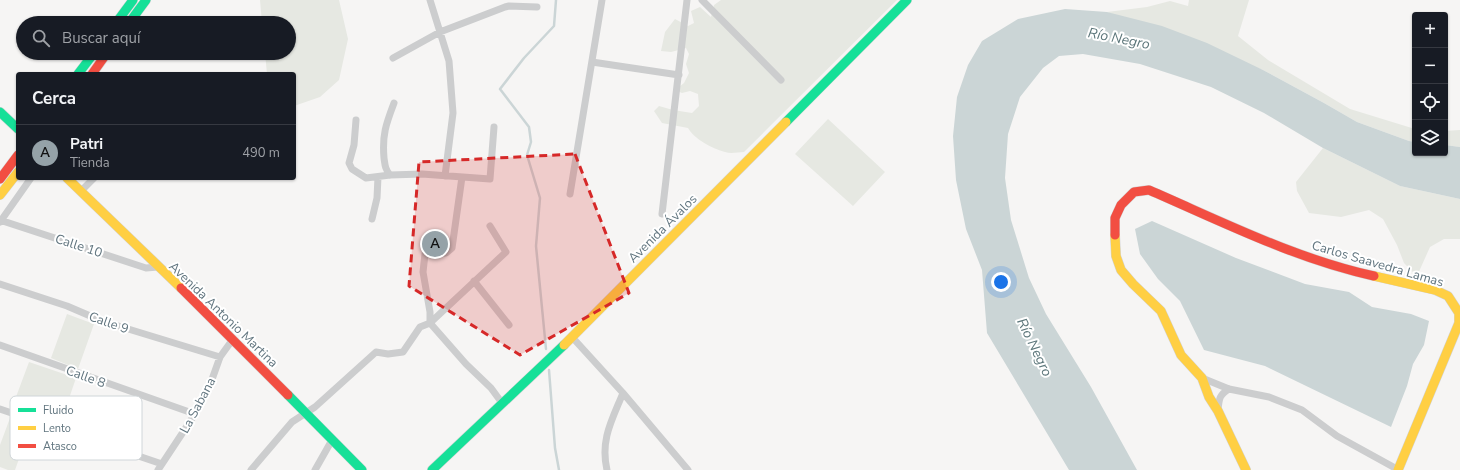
<!DOCTYPE html>
<html lang="es">
<meta charset="utf-8">
<style>
:root{--surface:#171b24;--page:#20242c;--text:#f1f3f6;--muted:#9ea1a6;--line:#363941;--accent:#95a2a8}
body{margin:0;font-family:"Nunito Sans",sans-serif;background:var(--page);color:var(--text)}
.controls{position:absolute;right:12px;top:12px;display:grid;overflow:hidden;border-radius:4px;box-shadow:0 1px 3px #0004}
.controls button{width:36px;height:36px;display:grid;place-items:center;padding:0;border:0;border-bottom:1px solid var(--line);background:var(--surface);color:var(--text);font:20px sans-serif}
.you{position:absolute;left:1001px;top:282px;width:14px;height:14px;margin:-10px;border:3px solid #fff;border-radius:50%;background:#1a73e8;box-shadow:0 0 0 6px #1a73e833}
.badge{display:grid;place-items:center;width:26px;height:26px;border-radius:50%;background:var(--accent);color:#111;font-size:13px;font-weight:700}
.pin{position:absolute;translate:-50% -50%;border:2px solid #fff;box-shadow:0 1px 4px #0006}
.list{margin:0;padding:0;list-style:none}
h2{display:flex;justify-content:space-between;align-items:center;height:52px;margin:0;padding:0 16px;font-size:17px}
h2 small{font-size:13px;font-weight:400;color:var(--muted)}
.list li{display:grid;grid-template-columns:26px 1fr auto;gap:12px;align-items:center;box-sizing:border-box;height:56px;padding:0 16px;border-top:1px solid var(--line)}
.list b{display:block;font-size:15px;white-space:nowrap}
.list p{margin:0;font-size:13px;white-space:nowrap;color:var(--muted)}
.list em{font-size:13px;font-style:normal;color:var(--muted)}
.icon{flex:none;width:22px;height:22px;fill:none;stroke:currentColor;stroke-width:2;stroke-linecap:round;stroke-linejoin:round}
.map{position:relative;flex:none;width:1460px;height:470px;overflow:hidden}
.search{position:absolute;background:var(--surface);box-shadow:0 1px 3px #0004;left:16px;top:16px;width:280px;height:44px;display:flex;align-items:center;gap:10px;box-sizing:border-box;padding:0 14px;border-radius:22px;color:var(--muted);font-size:15px}
.panel{position:absolute;background:var(--surface);box-shadow:0 1px 3px #0004;left:16px;top:72px;width:280px;height:108px;border-radius:4px}
.map>svg:first-child{display:block}
</style>
<div class="map">
<svg width="1460" height="470" viewBox="0 0 1460 470">
<rect width="100%" height="100%" fill="#f6f5f4"/>
<path fill="#e6e8e2" d="M260,0H339L348,39L339,80L320,97L294,106V74H267L265,53H289V23H262Z
M721,0H897L744,152C738,152 731,154 725,152C713,149 694,139 688,128L662,123L654,111L659,106L673,110L692,113L699,106L698,94L690,91L682,93L675,90L684,83L689,73L686,64L689,54L686,48L671,52L661,51L665,32L675,19L688,26L694,23L691,11L700,7L711,17L714,5Z
M1189,0H1249L1238,36L1268,60L1350,109L1415,129V142L1409,141L1357,122L1324,103L1263,70L1107,12L1147,7L1170,1L1188,6Z
M828,119L885,172L853,206L795,154Z
M1460,130V147L1445,145V131Z
M1323,148L1400,186L1460,199V239H1444L1430,247L1417,276L1404,263L1397,245L1383,219L1369,210L1341,217L1309,213L1297,191L1296,182Z
M67,314L94,324L78,369L51,358Z
M29,362L76,378L61,422L13,405Z
M10,418L31,425L15,470H8L0,467V445Z"/>
<path fill="#cbd5d6" d="M1065,9L1107,12L1162,26L1207,43L1263,70L1324,103L1357,122L1409,141L1415,142V153H1445V145L1460,147V199L1400,186L1323,148L1264,113L1211,87L1140,64L1083,54L1059,56L1043,68L1020,97L1008,134L1005,178L1011,220L1029,278L1046,314L1091,387L1137,470H1069L987,333L982,270L966,229L956,180L953,136L957,97L968,65L982,41L1018,19Z
M1152,221L1236,258L1305,284L1349,292L1372,307L1411,314L1429,321L1424,345L1413,364L1407,386L1391,427L1265,366L1204,350L1180,301L1158,279L1140,254L1135,229Z"/>
<g fill="none" stroke-linecap="round" stroke-linejoin="round">
<path stroke="#cbd5d6" stroke-width="2.5" d="M546,349L536,246L540,198L527,155L531,142L529,127L500,89L524,58L554,26L556,0
M549,370L555,448L559,470"/>
<defs>
<path id="fast" d="M116,23L133,0
M129,23L146,0
M78,74L94,53
M0,112L18,129
M786,122L907,0
M288,395L362,470
M432,470L564,345"/>
<path id="slow" d="M67,178L181,288
M0,195L18,172
M1115,235L1116,256L1121,270L1133,284L1161,311L1181,355L1202,378L1209,397L1218,411L1246,470
M1374,276L1435,290L1448,296L1459,313V323L1398,470
M564,345L786,122"/>
<path id="jam" d="M92,74L107,53
M0,179L18,155
M1115,235V218L1121,205L1134,192L1149,190C1223,222 1296,259 1374,276
M181,288L288,395"/>
</defs>
<use href="#fast" stroke="#d2d3d4" stroke-width="10"/>
<use href="#slow" stroke="#d2d3d4" stroke-width="10"/>
<use href="#jam" stroke="#d2d3d4" stroke-width="10"/>
<path stroke="#cccdce" stroke-width="7" d="M430,0L449,61L453,113L445,176
M702,0L781,80
M393,58L440,32L505,7L509,6L537,7
M592,62L679,75
M356,120L354,145L349,163L352,169L366,178L390,175L422,174L490,179L494,127
M390,175C385,169 385,165 384,158C382,135 386,124 394,103
M462,177L452,248L446,253L425,254L423,272L430,312V323L466,364L491,388L502,403
M81,191L94,178
M570,194L602,0
M662,214L687,0
M372,219L377,198L378,177
M0,220L146,268L158,267
M0,222L31,178
M474,281L509,325
M0,284L67,306L102,321L220,357
M572,337L623,393L688,470
M0,345L195,414
M1202,378L1229,389L1269,397L1302,410L1337,436L1397,469
M0,409L162,464
M1218,411C1219,399 1219,395 1229,389
M158,470L195,414L210,385L220,357L233,339
M251,470L292,422L315,407L376,352L388,354L403,352L420,327L430,323L506,252L490,226
M315,470L332,440
M607,470C600,440 612,420 623,393"/>
<use href="#fast" stroke="#16e098" stroke-width="9"/>
<use href="#slow" stroke="#ffcf43" stroke-width="9"/>
<use href="#jam" stroke="#f24e42" stroke-width="9"/>
</g>
<path fill="#d62828" fill-opacity="0.2" stroke="#d62828" stroke-width="3" stroke-dasharray="8 5" stroke-linejoin="round" d="M575,154L629,293L520,355L409,286L419,162Z"/>
<g text-anchor="middle" stroke-width="4" stroke-linejoin="round" paint-order="stroke">
<g font-size="13" fill="#61757f" stroke="#fff">
<text transform="translate(662 228) rotate(-45)" y="5">Avenida Ávalos</text>
<text transform="translate(79 245) rotate(18)" y="5">Calle 10</text>
<text transform="translate(1378 263) rotate(16)" y="5">Carlos Saavedra Lamas</text>
<text transform="translate(224 314) rotate(44)" y="5">Avenida Antonio Martina</text>
<text transform="translate(109 322) rotate(19)" y="5">Calle 9</text>
<text transform="translate(86 376) rotate(20)" y="5">Calle 8</text>
<text transform="translate(197 405) rotate(-62)" y="5">La Sabana</text>
</g>
<g font-size="14" font-style="italic" fill="#5c767a" stroke="#fff">
<text transform="translate(1119 38) rotate(11)" y="5">Río Negro</text>
<text transform="translate(1035 347) rotate(64)" y="5">Río Negro</text>
</g>
</g>
<rect x="10" y="396" width="132" height="64" rx="6" fill="#fff" stroke="#d0d6d9" stroke-width="1"/>
<rect x="18" y="408" width="18" height="4" fill="#16e098"/>
<rect x="18" y="426" width="18" height="4" fill="#ffcf43"/>
<rect x="18" y="444" width="18" height="4" fill="#f24e42"/>
<g font-size="11" fill="#61757f">
<text x="43" y="414">Fluido</text>
<text x="43" y="432">Lento</text>
<text x="43" y="450">Atasco</text>
</g>
</svg>
<div class="controls">
<button>+</button>
<button>−</button>
<button><svg class="icon" aria-label="locate" viewBox="0 0 24 24"><circle cx="12" cy="12" r="6"/><path d="M12 2v4M12 18v4M2 12h4M18 12h4"/></svg></button>
<button><svg class="icon" aria-label="layers" viewBox="0 0 24 24"><path d="M12 4l9 5-9 5-9-5zM3 14l9 5 9-5"/></svg></button>
</div>
<div class="you"></div>
<div class="pin badge" style="left:435px;top:244px">A</div>
<div class="search"><svg class="icon" aria-label="search" viewBox="0 0 24 24"><circle cx="10" cy="10" r="6"/><path d="M15 15l6 6"/></svg>Buscar aquí</div>
<section class="panel">
<h2>Cerca<small></small></h2>
<ul class="list">
<li><span class="badge">A</span><div><b>Patri</b><p>Tienda</p></div><em>490 m</em></li>
</ul>
</section>
</div>
